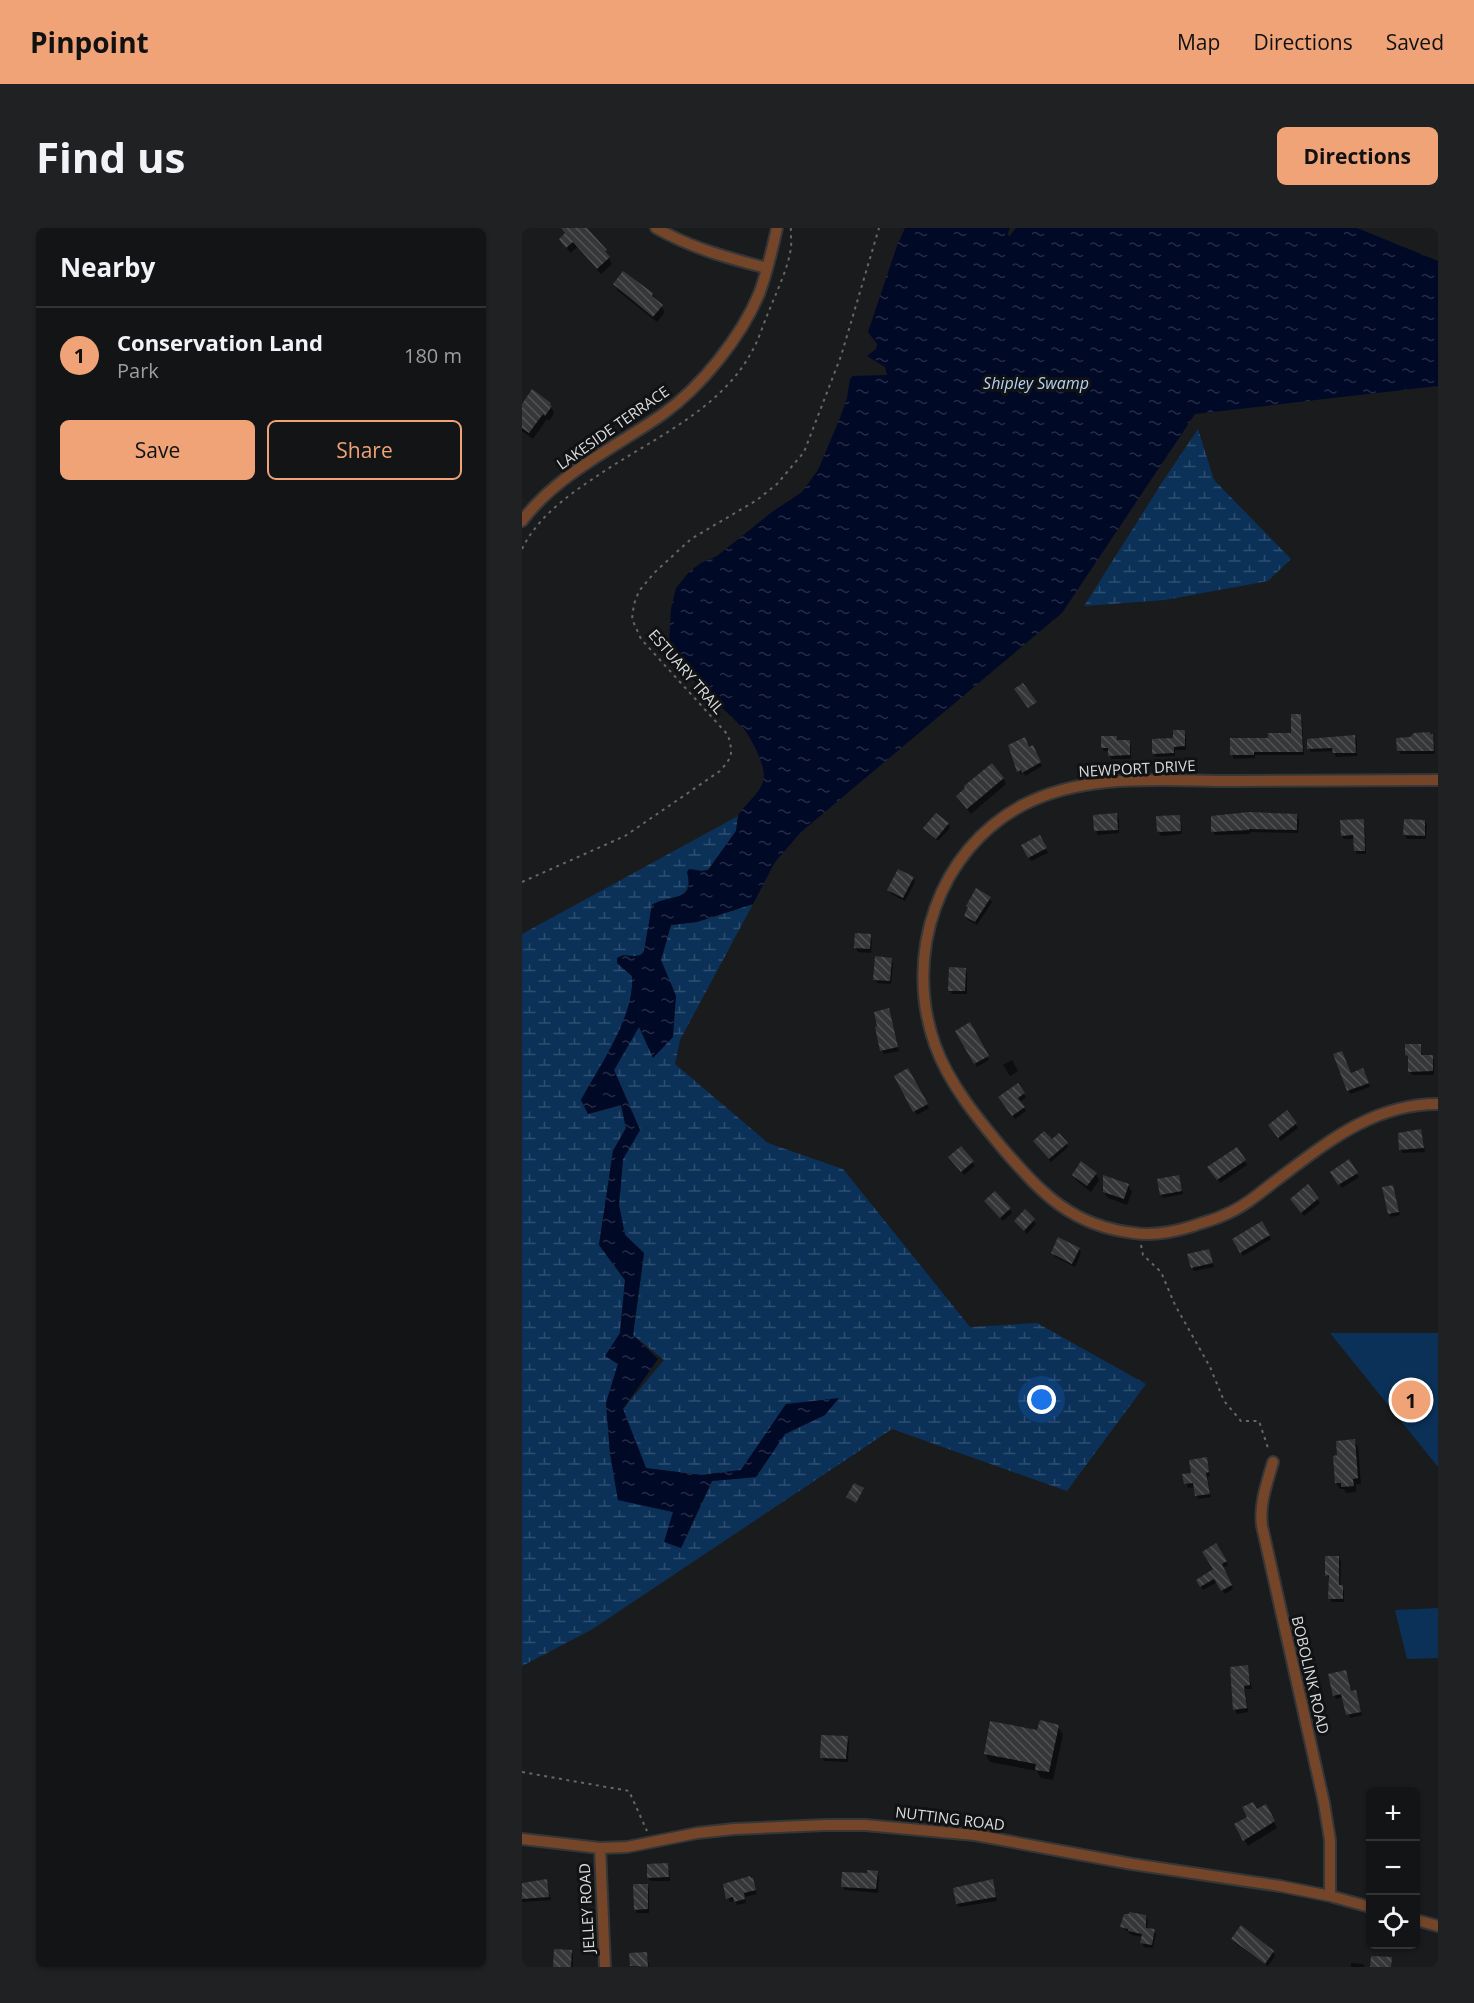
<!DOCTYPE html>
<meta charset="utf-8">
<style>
:root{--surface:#131416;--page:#202123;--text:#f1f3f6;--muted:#9d9ea1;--line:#323335;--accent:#efa377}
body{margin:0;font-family:"Open Sans",sans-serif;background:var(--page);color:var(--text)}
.controls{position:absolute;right:18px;bottom:18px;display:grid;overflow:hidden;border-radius:9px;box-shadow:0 2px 4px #0004}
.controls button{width:54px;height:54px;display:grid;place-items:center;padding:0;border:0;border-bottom:2px solid var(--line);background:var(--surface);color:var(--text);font:30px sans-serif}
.you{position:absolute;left:520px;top:1172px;width:21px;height:21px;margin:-15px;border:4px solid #fff;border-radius:50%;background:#1a73e8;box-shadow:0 0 0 9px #1a73e833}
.badge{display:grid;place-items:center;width:39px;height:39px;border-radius:50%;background:var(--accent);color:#111;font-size:20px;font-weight:700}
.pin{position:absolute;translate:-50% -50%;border:3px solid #fff;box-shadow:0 2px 6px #0006}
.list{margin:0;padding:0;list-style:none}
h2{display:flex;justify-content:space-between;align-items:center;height:78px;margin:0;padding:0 24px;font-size:26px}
h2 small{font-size:20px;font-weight:400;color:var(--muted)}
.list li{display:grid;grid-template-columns:39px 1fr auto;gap:18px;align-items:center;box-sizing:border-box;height:96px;padding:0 24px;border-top:2px solid var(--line)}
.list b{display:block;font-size:22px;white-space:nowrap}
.list p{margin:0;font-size:20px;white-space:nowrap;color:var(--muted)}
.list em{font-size:20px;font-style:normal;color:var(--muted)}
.actions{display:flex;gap:12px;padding:18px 24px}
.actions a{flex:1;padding:14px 0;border:2px solid var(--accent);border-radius:9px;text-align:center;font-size:21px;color:var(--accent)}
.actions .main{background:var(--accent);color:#111}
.icon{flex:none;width:33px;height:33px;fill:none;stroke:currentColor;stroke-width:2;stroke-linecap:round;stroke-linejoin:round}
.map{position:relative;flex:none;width:916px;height:1739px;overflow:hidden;border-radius:9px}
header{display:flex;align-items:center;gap:36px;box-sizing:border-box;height:84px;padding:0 30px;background:var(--accent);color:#111}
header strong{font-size:28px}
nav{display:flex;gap:33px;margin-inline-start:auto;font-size:21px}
.intro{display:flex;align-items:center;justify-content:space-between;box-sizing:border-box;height:144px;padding:0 36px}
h1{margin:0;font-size:42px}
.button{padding:15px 27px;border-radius:9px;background:var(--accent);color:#111;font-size:21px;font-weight:700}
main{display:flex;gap:36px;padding:0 36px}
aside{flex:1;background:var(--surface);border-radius:9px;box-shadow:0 2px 4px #0004}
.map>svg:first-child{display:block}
</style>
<header>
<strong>Pinpoint</strong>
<nav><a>Map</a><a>Directions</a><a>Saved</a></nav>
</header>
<div class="intro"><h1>Find us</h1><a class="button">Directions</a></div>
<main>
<aside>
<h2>Nearby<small></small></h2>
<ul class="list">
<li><span class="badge">1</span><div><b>Conservation Land</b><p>Park</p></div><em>180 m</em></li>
</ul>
<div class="actions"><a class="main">Save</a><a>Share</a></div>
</aside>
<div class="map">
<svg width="916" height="1739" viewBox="0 0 916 1739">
<defs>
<pattern id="wetland-marsh" width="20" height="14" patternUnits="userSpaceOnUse" patternTransform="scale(1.5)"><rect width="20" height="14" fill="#0b3159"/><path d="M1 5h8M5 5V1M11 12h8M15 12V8" fill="none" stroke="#2e4e70"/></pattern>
<pattern id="water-ripples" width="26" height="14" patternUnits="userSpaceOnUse" patternTransform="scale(1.5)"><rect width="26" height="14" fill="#000926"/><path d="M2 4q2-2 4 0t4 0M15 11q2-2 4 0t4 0" fill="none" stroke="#252c45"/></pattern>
<pattern id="building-back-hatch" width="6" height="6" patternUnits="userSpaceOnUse" patternTransform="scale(1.5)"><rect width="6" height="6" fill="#363739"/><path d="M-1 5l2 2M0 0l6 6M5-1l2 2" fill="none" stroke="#525355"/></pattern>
</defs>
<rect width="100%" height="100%" fill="#191b1d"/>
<path fill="#0b3159" d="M808,1105H916V1239Z
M916,1380V1430L885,1431L873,1382Z"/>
<path fill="url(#wetland-marsh)" d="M676,201L692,252L769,331L746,353L643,372L562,378L641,253Z
M216,588L214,603L186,642L179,643L171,641L165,644C172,673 150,667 130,677L122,723C117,731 109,728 100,727L95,735L110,748C113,788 78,837 59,872L67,886L99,877L104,900L91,923L77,1017L103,1052L98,1105L84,1128L96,1136L84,1175L88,1225L96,1272L152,1284L159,1320L190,1253L234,1249L263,1206L303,1187L264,1176L219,1242L179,1247L124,1240L101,1181L142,1132L111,1107L122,1025L103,1007L97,977L101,931L118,902L92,842L117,798L154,768L139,732L149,697L175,694L231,676L158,812L153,836L246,915L321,941L448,1099L515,1095L624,1156L545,1263L370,1201L69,1402L0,1438V706Z"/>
<path fill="url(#water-ripples)" d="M383,0H488L486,5L487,9L494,0H835L916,33V158L673,186L540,385L279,604L253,634L231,676L175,694L149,697L139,732L154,768L151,809L131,830L117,799L92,842L118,902L101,931L97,977L103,1007L122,1025L111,1107L136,1131L101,1181L124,1240L179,1247L219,1242L264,1176L317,1170L303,1187L263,1206L234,1249L190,1253L159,1320L142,1314L151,1284L96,1272L88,1225L84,1175L96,1136L83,1128L98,1105L103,1052L77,1017L91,923L104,900L99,877L66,886L59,872C78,837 113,788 110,748L95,735V730C103,724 112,731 120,726L122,723L130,677C147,665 174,676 165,644L167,641L179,643L186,642L214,603L216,588L218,584C225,575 238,564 241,554C246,541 230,512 222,501L156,437L148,421L147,415L149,381L154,360L168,343L179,335L195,328L250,284L280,264L296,242L318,190L325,170L328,151L331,148L365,147L363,139L345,128L354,121L355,116L346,104L375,18Z"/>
<path fill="#0007" d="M47,0H60L83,23L90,36L79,46L55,19L49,25L42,17Z
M93,56L130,66L143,84L135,94L96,63Z
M28,176L32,185L27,193L25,191L11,211L0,203V178Z
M778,487L780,491L782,527H733V530L712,531L710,527L709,511H747L771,506Z
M662,503L664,507V522H653V528L634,529L631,525Z
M910,507L912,511L913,526H879L877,523Z
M833,509L835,513V528L814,529L812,523L789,524L787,520Z
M595,510L597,513H607L609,517V531H589L587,523H582L580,519Z
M507,521L513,523L520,538L503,548L502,545L499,546L497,543Z
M481,550L484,556L449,586L439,574Z
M594,587L597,591V605L576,607L574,603Z
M657,588L659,592L660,606L639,608L637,604Z
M774,588L777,592L776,605L728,604L729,606L693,607L691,603Z
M841,593L843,597L844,626H835L833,622V611H822L820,607Z
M903,593L905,597L904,611H885L883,607Z
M426,596L428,600L416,613L403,601Z
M518,609L526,625L509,633L501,618Z
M391,650L393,654L383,673L369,666L367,662Z
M467,670L470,674L455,697L446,692L443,688Z
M348,708L350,712L349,725L336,724L334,720Z
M369,731L371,735L369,756L355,755L353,751Z
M443,741L445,745V766H430L428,762Z
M366,782L377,823L362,826L360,822Z
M448,796L467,832L455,839L435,803Z
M898,817L900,829L910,828L912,832V847H890L888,843L887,832L885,827Z
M813,827L829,847L843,846L848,859L828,866Z
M490,832L496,843L488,848L481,837Z
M386,842L407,880L395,887L374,848Z
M496,857L504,869L498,874L504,883L493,891L480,873Z
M765,884L776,900L759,913L750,901Z
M899,903L903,924L881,925L879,922Z
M512,913L544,916L546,919L529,934Z
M714,921L725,937L698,955L690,943Z
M430,933L450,934L453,938L442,947Z
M827,933L837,949L820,960L810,944Z
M574,946L577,952L569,964L555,953L551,947Z
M658,953L661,966L641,970L639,967Z
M606,957L610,964L605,977L586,970L582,964Z
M786,959L798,975L782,988L772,975Z
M870,959L878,987L869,989L867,985Z
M466,977L488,981L490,985L481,993Z
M503,984L514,996L505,1006L494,993Z
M739,995L749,1011L721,1028L712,1011Z
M557,1021L559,1025L553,1039L533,1029L531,1025Z
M687,1023L692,1039L672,1043L670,1040Z
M832,1213L836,1219L839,1256H834V1264L824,1265L822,1261H818L814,1255L817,1229Z
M684,1231L688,1248H685L689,1269L676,1271L673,1259L666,1260L662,1247L670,1246Z
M693,1317L706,1337L700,1340L711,1361L703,1366L695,1354L681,1362L676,1352L693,1341Z
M816,1329L819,1333L818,1359L822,1363V1374H810L808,1371V1351L804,1347Z
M725,1438L730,1461H723L726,1484L715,1486L713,1482L710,1440Z
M808,1448L829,1465L833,1464L840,1487L828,1490L822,1469L814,1471L812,1467Z
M536,1499L541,1507L531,1552L519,1550L515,1543L468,1534L463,1526L516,1504Z
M325,1510L327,1513L326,1534L302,1533L300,1529Z
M743,1578L755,1600L726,1618L714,1597Z
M145,1636L147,1640L148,1653H129L126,1650Z
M355,1645L357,1648L356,1665L323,1662L321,1659Z
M230,1652L235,1666L223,1669L224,1675L215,1677L213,1673L208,1674L202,1657Z
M24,1653L29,1672L0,1674V1654L3,1656Z
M470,1653L475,1673L437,1679L435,1676Z
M125,1657L127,1661V1685H115L113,1681Z
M623,1689L626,1693L625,1701L632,1702L634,1706L631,1720L622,1719L620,1715L621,1709L610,1707L600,1699Z
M711,1711L751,1724L753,1728L746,1738L713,1715Z
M49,1724L51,1727V1739H33Z
M125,1726L127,1739H110L109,1737Z
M829,1735L841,1736L843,1739H829Z"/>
<path fill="url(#building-back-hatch)" d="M39,0H65L85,22L83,23L88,29L75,41L51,14L44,20L37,11L43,5Z
M101,43L131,65L130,68L141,77L131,89L91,56Z
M10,161L29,175L28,177L30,178L23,188L21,186L7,205L0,200V176Z
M501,455L515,474L506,480L492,461Z
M769,486H779L781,524H732V527H708V510H746V505H769Z
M651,502H663V518L652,519V525L630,526V511L651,510Z
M908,504V506H911L912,523H875L874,510L888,509L892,505Z
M833,507L834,525H811L810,520L785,521V511Z
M579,508H595V512H608V527L586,528V520H579Z
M503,509L507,519L511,517L519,534L500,545L499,542L495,544L486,517Z
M470,535L482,550L445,581L434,568L443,560L442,558Z
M727,584L775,586V602L727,601V602L689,604V588Z
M414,585L427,595L414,611L401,600Z
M595,585L596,602L572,603L571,587Z
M658,587L659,603L635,604L634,588Z
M842,591L843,623H832L831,607L819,608L818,592Z
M882,591L903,592V608L881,607Z
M518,607L525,620L506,630L499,617Z
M376,641L392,649L381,670L365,662Z
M454,660L469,669L453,694L442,688L446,679L444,678Z
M333,705L349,706L348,721L332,720Z
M353,728L370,730L368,753L351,752Z
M427,739L444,740L443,763H426Z
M367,780L376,819L358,823L353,799L355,798L352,784Z
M448,794L467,828L452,836L433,803Z
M883,816H899V827H911V843L886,844V828L883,827Z
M820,823L829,845L841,840L847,855L825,863L811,826Z
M386,840L406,876L391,884L372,848Z
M496,855L503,865L496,870L503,879L490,888L476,869Z
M765,882L775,895L756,910L746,897Z
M899,901L902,920L877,922L876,905Z
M522,903L530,911L537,905L546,915L527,931L511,913Z
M439,918L452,933L439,944L426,929Z
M715,919L724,932L695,952L685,939Z
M827,931L836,945L816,957L808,944Z
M559,933L575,945L565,958L550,947Z
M581,947L607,956L602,971L581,964Z
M657,947L660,963L638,967L635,951Z
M786,956L797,970L779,985L768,971Z
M871,957L877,984L866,986L860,959Z
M473,963L489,980L478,990L462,973Z
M503,981L513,991L502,1003L492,993Z
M740,993L748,1007L718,1025L710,1011Z
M536,1009L558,1020L550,1036L529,1025Z
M687,1021L691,1035L669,1040L665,1026Z
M833,1211L836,1250L831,1251L832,1258L819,1259V1255H813L811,1228L815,1227L814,1213Z
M685,1229L687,1244L684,1245L688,1266L673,1268L671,1255L662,1256L660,1246L669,1245L667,1232Z
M332,1255L342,1260L334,1275L324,1269Z
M694,1315L705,1333L700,1336L710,1357L699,1363L692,1351L678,1359L674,1352L691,1341L680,1324Z
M803,1328H817V1357H821V1371H806L807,1347L803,1348Z
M726,1437L728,1457L722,1458L725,1480L711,1482L708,1439Z
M824,1442L829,1463L834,1462L839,1484L824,1487L819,1466L811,1468L806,1446Z
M518,1492L537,1497L527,1544L513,1542L514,1536L462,1526L468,1493L515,1502Z
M299,1507L326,1508L324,1531L298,1530Z
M731,1574L735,1581L744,1576L753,1593L721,1613L712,1596L725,1589L720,1579Z
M146,1635L147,1649L125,1650V1636Z
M345,1642L356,1643L354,1661L319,1659L320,1644L345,1645Z
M228,1648L229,1650H231L234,1662L222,1665L223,1671L212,1674L211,1669L204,1671L201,1656Z
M25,1651L27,1669L0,1671V1655Z
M471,1651L474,1669L434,1676L431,1660Z
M111,1656H126V1681L112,1682Z
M607,1684L624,1687V1700L633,1701L630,1717L618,1715L620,1706L606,1703V1701L598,1699L602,1686H607Z
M719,1697L752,1723L743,1736L709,1711Z
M32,1721L50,1722L49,1739H31Z
M125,1724L126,1739L108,1738L107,1725Z
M849,1728L870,1729L869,1739H848Z"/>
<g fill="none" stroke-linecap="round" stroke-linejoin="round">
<defs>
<path id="minor" d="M134,0C169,20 206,30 245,40
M0,293C35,246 94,219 141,186C179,159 219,109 237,66C245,45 250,22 255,0
M916,552C847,552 779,553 710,553C641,553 565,544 501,577C416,622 381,727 413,817C427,856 456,891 482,922C521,967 551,998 612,1005C633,1008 652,1004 671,998C681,994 692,992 702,987C720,980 737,966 752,954C803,916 849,876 916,876
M751,1234C745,1255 737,1276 740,1298L802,1575L808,1612V1668
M0,1611L78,1620L105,1619L175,1605L212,1601L304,1597H343L453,1607L610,1636L758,1658L808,1668L848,1679
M78,1620L83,1739
M894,1692L916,1698"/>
</defs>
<use href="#minor" stroke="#343638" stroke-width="14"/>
<path stroke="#666769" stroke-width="2" stroke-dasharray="3 4.5" stroke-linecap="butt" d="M0,321C16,288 48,266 78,246C130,211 198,182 229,125C237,112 241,96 247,83C254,65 268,36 269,18C270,12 268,6 269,0
M0,654L103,608L198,543C211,528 211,526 206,507L119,411L110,391L112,376L117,363L132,345L169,311L235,272L255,256L282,224L319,128L357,0
M619,1017L621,1027L639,1044L653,1077L688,1139L702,1173L719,1193H737L747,1223
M0,1544L107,1563L125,1603"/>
<use href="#minor" stroke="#744529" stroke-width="10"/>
</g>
<g text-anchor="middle" stroke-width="6" stroke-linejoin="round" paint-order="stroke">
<g font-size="15" fill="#dbdcdd" stroke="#101214">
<text transform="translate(91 200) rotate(-35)" y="5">LAKESIDE TERRACE</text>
<text transform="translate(164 444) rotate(49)" y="5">ESTUARY TRAIL</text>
<text transform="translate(615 541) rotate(-3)" y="5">NEWPORT DRIVE</text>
<text transform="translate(788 1447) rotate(77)" y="5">BOBOLINK ROAD</text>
<text transform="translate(428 1591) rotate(7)" y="5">NUTTING ROAD</text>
<text transform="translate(65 1680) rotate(-93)" y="5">JELLEY ROAD</text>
</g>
<g font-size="16" font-style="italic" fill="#b5d2f4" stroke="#101214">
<text x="514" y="161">Shipley Swamp</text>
</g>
</g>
</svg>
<div class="controls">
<button>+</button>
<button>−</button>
<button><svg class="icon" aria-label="locate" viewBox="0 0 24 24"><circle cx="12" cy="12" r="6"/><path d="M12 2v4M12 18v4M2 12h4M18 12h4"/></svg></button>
</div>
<div class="you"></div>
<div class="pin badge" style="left:889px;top:1172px">1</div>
</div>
</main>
